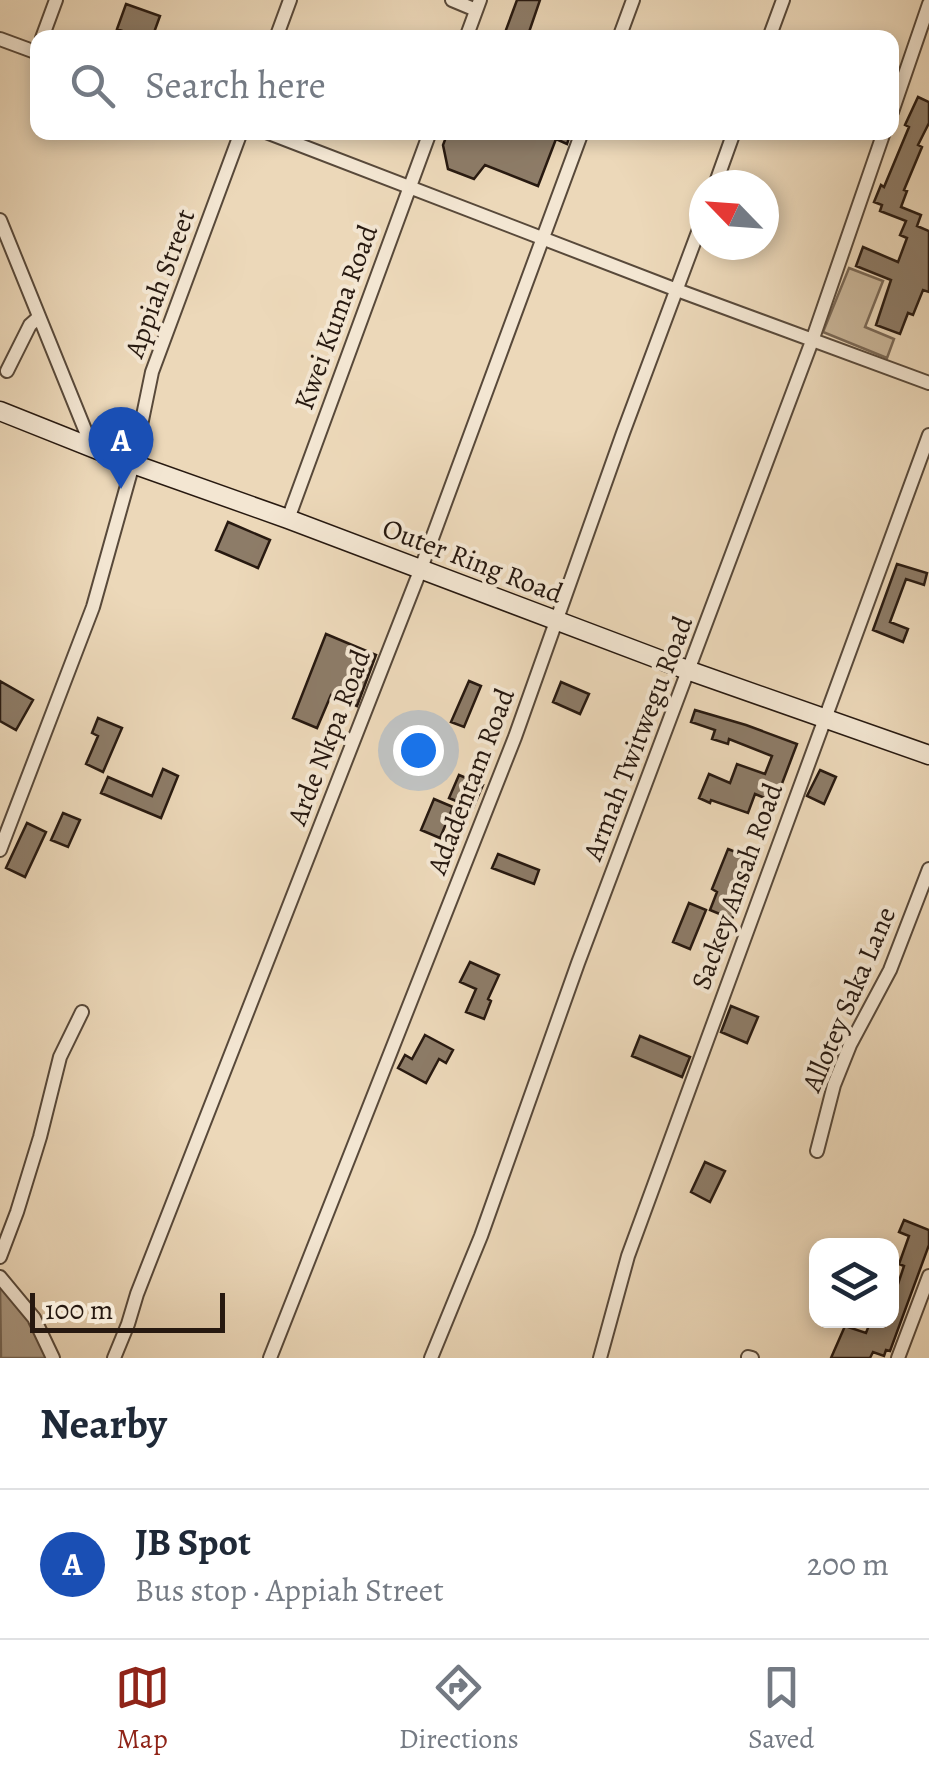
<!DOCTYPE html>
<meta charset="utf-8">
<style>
:root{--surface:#fff;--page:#f6f6f7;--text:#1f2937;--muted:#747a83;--line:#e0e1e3;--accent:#8f2418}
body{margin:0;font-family:Alegreya,serif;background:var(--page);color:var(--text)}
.controls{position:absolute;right:30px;bottom:30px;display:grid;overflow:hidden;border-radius:20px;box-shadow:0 5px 15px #0003}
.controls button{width:90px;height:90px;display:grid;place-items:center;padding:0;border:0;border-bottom:2px solid var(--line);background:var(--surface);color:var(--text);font:50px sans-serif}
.compass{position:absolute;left:689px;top:170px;width:90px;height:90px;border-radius:50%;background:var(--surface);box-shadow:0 5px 15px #0003;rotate:295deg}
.scale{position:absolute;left:30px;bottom:25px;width:195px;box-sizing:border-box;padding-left:10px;border:5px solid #271910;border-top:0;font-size:28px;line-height:35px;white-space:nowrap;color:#271910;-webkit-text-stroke:8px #f3e6d2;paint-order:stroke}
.you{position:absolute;left:418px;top:750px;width:35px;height:35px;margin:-25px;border:8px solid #fff;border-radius:50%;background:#1a73e8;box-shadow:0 0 0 15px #1a73e833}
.badge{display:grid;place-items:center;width:65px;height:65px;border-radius:50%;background:var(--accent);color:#fff;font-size:32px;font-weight:700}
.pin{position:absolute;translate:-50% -82px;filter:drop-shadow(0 2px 5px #0008)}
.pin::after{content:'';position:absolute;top:52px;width:35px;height:30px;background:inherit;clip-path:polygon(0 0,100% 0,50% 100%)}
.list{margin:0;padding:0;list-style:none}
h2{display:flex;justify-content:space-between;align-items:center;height:130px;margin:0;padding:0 40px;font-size:42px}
h2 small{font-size:32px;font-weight:400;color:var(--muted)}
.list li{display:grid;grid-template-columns:65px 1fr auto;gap:30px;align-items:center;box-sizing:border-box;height:150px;padding:0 40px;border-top:2px solid var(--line)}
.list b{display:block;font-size:38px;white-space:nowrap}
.list p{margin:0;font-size:32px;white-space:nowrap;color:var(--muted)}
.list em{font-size:32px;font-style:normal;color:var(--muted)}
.icon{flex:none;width:55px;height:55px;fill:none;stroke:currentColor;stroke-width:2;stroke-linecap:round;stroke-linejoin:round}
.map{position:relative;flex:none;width:929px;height:1358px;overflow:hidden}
.search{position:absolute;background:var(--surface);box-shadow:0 5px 15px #0003;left:30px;right:30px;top:30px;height:110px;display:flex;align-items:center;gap:25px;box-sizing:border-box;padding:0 35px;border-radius:20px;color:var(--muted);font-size:38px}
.sheet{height:280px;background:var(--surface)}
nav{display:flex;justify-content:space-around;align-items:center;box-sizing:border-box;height:140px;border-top:2px solid var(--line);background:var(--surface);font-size:28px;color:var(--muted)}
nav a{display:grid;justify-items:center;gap:5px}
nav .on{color:var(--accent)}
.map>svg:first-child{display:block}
</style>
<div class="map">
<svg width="929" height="1358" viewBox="0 0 929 1358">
<rect width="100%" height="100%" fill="#ecd8b9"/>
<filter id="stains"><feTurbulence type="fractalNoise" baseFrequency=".002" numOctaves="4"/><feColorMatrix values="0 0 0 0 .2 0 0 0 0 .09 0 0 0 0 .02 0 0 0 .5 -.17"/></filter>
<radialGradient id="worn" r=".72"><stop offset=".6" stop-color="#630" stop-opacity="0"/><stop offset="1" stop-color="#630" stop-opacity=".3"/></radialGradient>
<path fill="#cbb89c" stroke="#796856" stroke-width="2.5" d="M849,268L883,281L865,327L894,339L887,358L823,332Z"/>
<path fill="#a99780" stroke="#756553" stroke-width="2.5" d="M0,1286L27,1313L50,1358H1Z"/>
<path fill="#8d7c68" stroke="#271910" stroke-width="2.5" d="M517,0H540L527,38H503Z
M126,4L160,16L152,38H141L117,29Z
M918,97L929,102V123L918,145L922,147L904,190L907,191L901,207L921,215L917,226L929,231V292L923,290L913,315L908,313L900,334L876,325L891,280L856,266L863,247L898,262L907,238L900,235L906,221L880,211L882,205L874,202L881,185L884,187L909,127L905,125Z
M448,132H571L567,144L556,139L538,186L485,165L474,179L448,169L443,145Z
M228,522L270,540L258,568L216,550Z
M897,564L927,573L924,585L906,579L890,622L908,629L903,642L873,630Z
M326,634L376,655L357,706L331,695L317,728L293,718Z
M0,681L33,700L16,730L0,721Z
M469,681L481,686L464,727L451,722Z
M561,682L589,694L580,714L553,702Z
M695,710L746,725L797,744L775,802L755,794L748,813L711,800L710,803L699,798L709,774L730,783L737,764L765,774L772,756L729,739L728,744L712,739L715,730L691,722Z
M98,718L122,728L103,772L86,764L98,736L92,733Z
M163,769L178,776L161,818L101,793L108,777L152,796Z
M820,770L836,777L824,804L807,796Z
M459,775L483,785L473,808L449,798Z
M434,799L453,807L440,838L421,830Z
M63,813L80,820L68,847L51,840Z
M27,823L46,832L25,877L6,868Z
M728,849L756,860L732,919L710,910L717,892L712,889Z
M498,854L539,870L534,884L492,868Z
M689,903L706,910L690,949L673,942Z
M470,962L499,975L488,999L491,1001L484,1019L466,1012L476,989L460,982Z
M731,1006L758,1017L747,1043L721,1032Z
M425,1035L453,1050L446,1063L439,1059L426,1083L398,1068L405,1055L412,1059Z
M640,1036L690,1057L682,1077L632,1056Z
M705,1162L725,1171L710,1202L691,1192Z
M904,1220L929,1230V1245L890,1351L886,1350L884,1356L873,1352L870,1358H831L845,1326L866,1333L871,1320H892V1302L904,1266L899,1264L909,1236L899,1232Z"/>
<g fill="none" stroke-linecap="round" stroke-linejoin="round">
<defs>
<path id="street" d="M452,0L476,10
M42,38L56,0
M276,38L290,0
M466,38L480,0
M619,38L633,0
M769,38L783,0
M0,39L38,53
M892,112L929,4
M266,132L677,290L929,383
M715,185L734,132
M0,220L92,447
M7,371L30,325L39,317
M288,519L430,132
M0,850L93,607L133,464L152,372L241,132
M817,1151L834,1085L850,1045L890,970L929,869
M0,1257L17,1212L40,1137L60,1057L82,1012
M0,1277L34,1318L53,1358
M748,1357L752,1358
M114,1358L128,1324L137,1294L420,571L582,132
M270,1358L515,737L623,433L704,216
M431,1358L481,1236L578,963L812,341L884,132
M600,1358L628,1256L929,435
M898,1358L929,1276"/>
<path id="secondary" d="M0,411L133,464L288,519L690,671L929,755"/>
</defs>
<use href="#street" stroke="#58493a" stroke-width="16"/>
<use href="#secondary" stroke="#271910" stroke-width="21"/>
<use href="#street" stroke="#f3e6d2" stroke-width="12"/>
<use href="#secondary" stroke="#f3e6d2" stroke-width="18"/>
</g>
<g text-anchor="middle" stroke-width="8" stroke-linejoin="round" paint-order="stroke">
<g font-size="28" fill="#271910" stroke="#f3e6d2">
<text transform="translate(159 283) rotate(-70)" y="10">Appiah Street</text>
<text transform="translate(335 317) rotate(-70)" y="10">Kwei Kuma Road</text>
<text transform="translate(473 560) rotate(21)" y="10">Outer Ring Road</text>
<text transform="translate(328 737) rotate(-69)" y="10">Arde Nkpa Road</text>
<text transform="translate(637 738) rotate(-69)" y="10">Armah Twitwegu Road</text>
<text transform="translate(470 781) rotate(-69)" y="10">Adadentam Road</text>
<text transform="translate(736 886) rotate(-70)" y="10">Sackey Ansah Road</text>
<text transform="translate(848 999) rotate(-67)" y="10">Allotey Saka Lane</text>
</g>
</g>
<rect width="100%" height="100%" filter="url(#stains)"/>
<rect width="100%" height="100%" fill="url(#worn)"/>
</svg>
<div class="controls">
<button><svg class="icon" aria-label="layers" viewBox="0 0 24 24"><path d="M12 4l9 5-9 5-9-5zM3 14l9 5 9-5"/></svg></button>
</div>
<svg class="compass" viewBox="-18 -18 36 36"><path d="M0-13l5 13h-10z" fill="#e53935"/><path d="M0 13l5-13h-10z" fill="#747a83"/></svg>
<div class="scale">100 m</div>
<div class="you"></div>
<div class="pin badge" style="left:121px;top:489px;background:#1a4fb4">A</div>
<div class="search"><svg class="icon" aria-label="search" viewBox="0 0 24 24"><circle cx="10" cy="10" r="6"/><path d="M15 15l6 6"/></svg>Search here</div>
</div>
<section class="sheet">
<h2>Nearby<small></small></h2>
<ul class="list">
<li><span class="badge" style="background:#1a4fb4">A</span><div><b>JB Spot</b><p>Bus stop · Appiah Street</p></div><em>200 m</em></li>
</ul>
</section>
<nav>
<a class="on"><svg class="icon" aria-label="map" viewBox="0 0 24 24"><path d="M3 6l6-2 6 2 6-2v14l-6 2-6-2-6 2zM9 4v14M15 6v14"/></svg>Map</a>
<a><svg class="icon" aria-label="directions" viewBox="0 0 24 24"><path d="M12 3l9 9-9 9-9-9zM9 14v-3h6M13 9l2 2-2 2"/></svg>Directions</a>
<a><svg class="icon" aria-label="saved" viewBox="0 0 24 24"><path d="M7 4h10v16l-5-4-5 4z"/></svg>Saved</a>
</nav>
